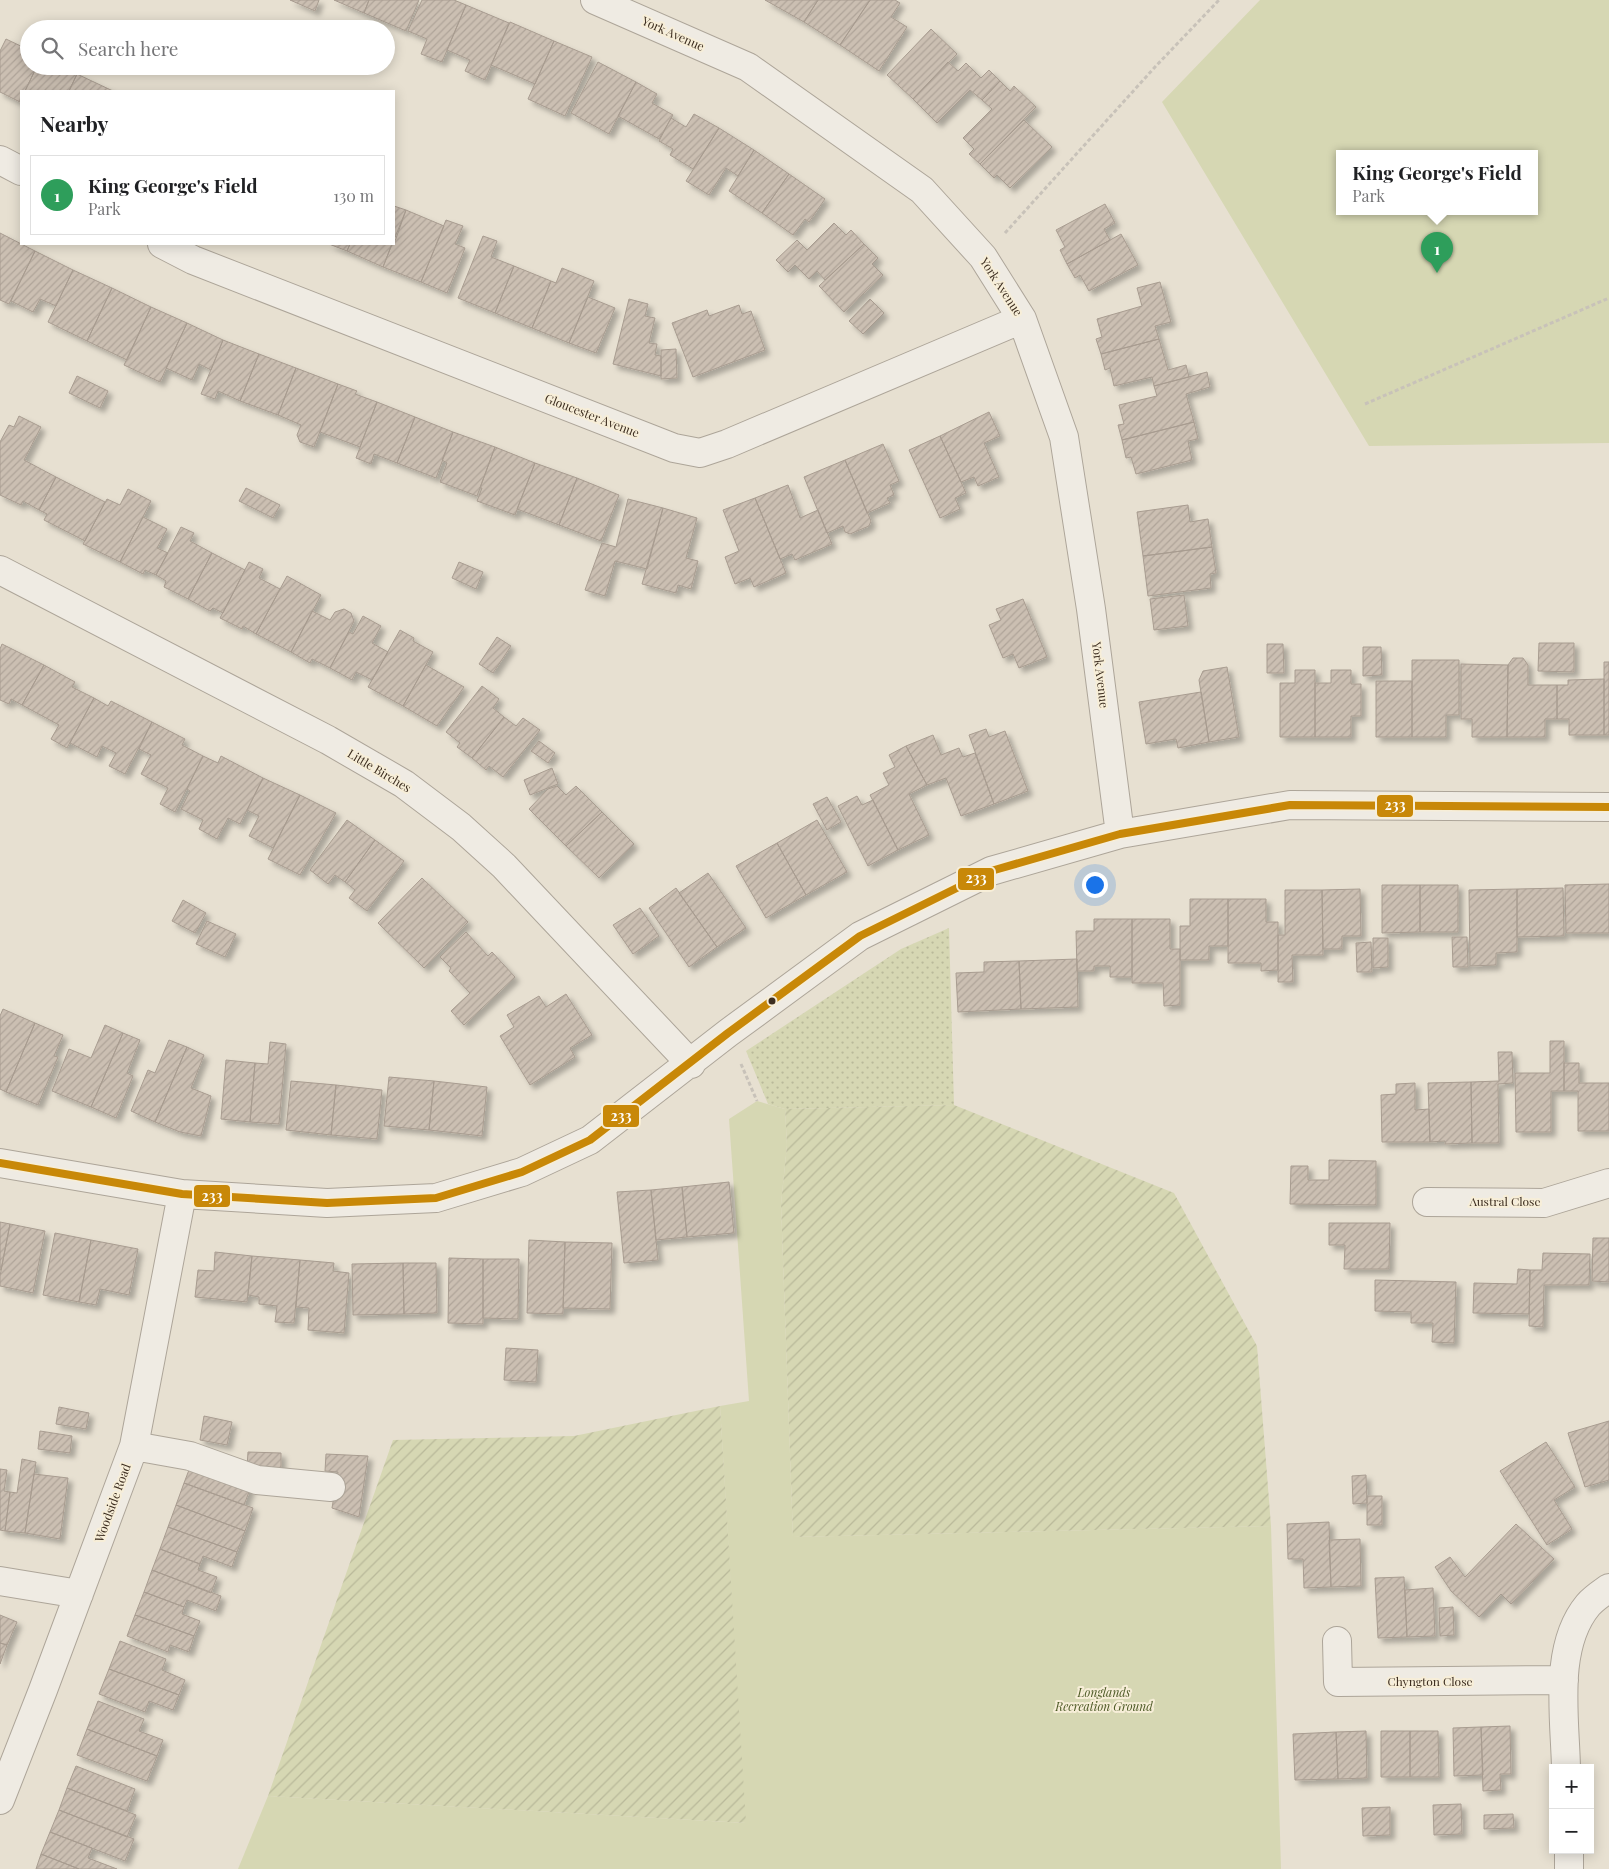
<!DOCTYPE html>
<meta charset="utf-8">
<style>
:root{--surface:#fff;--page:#f6f6f6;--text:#202124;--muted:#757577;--line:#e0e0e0;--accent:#786c5e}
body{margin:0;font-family:"Playfair Display",serif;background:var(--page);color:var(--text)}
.controls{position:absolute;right:15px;bottom:15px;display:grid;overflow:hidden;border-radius:0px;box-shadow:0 2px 12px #0003}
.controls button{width:45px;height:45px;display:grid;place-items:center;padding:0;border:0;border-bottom:1px solid var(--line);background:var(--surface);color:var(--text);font:25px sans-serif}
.you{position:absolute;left:1094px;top:884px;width:18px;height:18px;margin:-12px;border:4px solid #fff;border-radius:50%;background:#1a73e8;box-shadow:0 0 0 8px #1a73e833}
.badge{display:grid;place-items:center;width:32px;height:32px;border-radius:50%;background:var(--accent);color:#fff;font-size:16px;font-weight:700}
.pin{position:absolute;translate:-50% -41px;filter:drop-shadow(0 1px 2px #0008)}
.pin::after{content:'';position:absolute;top:26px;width:18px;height:15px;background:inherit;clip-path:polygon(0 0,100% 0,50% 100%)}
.popup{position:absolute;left:1336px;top:150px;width:202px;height:65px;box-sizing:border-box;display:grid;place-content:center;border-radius:0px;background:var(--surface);filter:drop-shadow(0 1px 4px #0005);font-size:16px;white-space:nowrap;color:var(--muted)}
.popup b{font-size:19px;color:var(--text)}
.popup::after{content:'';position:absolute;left:50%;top:100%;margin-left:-10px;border:10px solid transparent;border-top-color:var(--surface)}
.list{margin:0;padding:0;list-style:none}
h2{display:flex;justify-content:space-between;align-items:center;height:65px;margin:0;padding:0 20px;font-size:21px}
h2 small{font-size:16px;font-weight:400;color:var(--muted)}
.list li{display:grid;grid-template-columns:32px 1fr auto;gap:15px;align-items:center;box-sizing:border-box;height:80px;margin:0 10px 10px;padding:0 10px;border:1px solid var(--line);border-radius:0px}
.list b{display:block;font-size:19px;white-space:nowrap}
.list p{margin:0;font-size:16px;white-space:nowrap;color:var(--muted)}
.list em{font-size:16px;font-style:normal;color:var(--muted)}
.icon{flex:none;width:28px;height:28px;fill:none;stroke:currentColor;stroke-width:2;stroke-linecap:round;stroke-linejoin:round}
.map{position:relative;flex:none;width:1609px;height:1869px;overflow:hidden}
.search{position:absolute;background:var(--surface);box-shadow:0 2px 12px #0003;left:20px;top:20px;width:375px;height:55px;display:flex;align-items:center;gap:12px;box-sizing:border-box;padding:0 18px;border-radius:28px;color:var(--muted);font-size:19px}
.panel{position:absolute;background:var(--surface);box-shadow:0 2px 12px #0003;left:20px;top:90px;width:375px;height:155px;border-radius:0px}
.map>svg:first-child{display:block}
</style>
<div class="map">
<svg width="1609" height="1869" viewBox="0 0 1609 1869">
<defs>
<pattern id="grass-dots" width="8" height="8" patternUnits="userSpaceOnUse" patternTransform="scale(1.25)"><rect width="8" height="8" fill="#d6d7b3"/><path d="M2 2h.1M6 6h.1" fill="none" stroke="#b9b99a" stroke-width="1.8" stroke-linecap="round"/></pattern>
<pattern id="garden-furrows" width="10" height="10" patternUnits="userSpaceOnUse" patternTransform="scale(1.25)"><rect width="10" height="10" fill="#d6d7b3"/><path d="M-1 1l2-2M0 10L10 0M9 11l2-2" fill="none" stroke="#b9b99a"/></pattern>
<pattern id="building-hatch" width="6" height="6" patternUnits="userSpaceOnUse" patternTransform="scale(1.25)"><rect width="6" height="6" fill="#cbbfb2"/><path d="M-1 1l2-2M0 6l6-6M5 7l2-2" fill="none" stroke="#afa499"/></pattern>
<filter id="shadow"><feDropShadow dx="4.5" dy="4.5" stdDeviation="2.5" flood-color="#0004"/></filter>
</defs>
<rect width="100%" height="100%" fill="#e7e0d1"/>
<path fill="url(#grass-dots)" d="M949,928L954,1105L785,1109L768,1104L746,1051L901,949Z"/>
<path fill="#d6d7b3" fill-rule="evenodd" d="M1260,0H1609V443L1369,446L1162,102ZM1340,154H1534V212H1340Z
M757,1101L785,1109L787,1145L781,1204L793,1537L1271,1526L1281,1869H238L268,1796L745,1823L720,1406L749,1401L729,1119Z"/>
<path fill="url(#garden-furrows)" d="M954,1105L1174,1193L1257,1346L1271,1526L793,1537L781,1204L787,1145L785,1109Z
M720,1406L746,1823L268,1796L393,1440L574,1436Z"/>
<path fill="url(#building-hatch)" stroke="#a89c90" filter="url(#shadow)" d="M290,0H319L315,11Z
M334,0H369L364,13Z
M369,0H419L406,31L364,13Z
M422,0H454L466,5L442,62L421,54L427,39L408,31Z
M765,0H818L804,22Z
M818,0H870L840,45L804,22Z
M870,0H895L900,3L891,17L907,27L879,71L840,45Z
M466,5L509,23L485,80L465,71L470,60L447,50Z
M510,22L554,41L535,84L491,65Z
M931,29L957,54L913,99L887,75Z
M6,39L27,49L29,45V66H37L25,91H21L20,102L0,92V51Z
M554,41L592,57L565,116L528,99Z
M598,62L636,82L609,134L571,113Z
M948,62L958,71L966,63L981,78L989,70L1000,81L982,100L970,90L937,123L913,99Z
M37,66H62L77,74L69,91H25Z
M77,74L113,91H69Z
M1000,81L1010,91L1014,86L1036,107L980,164L969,154L974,149L963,138L992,109L982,100Z
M636,82L657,94L652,103L673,115L659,139L618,116Z
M694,114L719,128L693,169L670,155L673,149L659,141L671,118L686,127Z
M1024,120L1052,147L1010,188L997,175L994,178L980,164Z
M719,128L754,150L738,176L726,168L709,195L686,181Z
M754,150L789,174L762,213L729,191Z
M789,174L825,199L809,222L805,219L793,235L762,213Z
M1105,204L1115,223L1104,229L1110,240L1067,264L1060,250L1065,247L1056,230Z
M394,206L406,210L394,240Z
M406,210L444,226L421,282L383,267L392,244H394Z
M446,220L463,226L455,244L465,248L447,293L421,282Z
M834,223L846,235L851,230L864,244L825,280L817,271L809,279L795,265L788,272L776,260L797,240L807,250Z
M0,233L35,251L9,304L0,300Z
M1121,234L1138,265L1089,291L1080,275L1075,278L1067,264Z
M483,236L497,241L491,257L514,266L495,313L458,298Z
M329,244H350L347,251Z
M350,244H392L383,267L347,251Z
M864,244L878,258L872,264L883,275L844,312L819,286Z
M35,251L73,270L56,306L40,299L33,312L11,301Z
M514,266L551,281L532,328L495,313Z
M562,268L594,281L569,343L532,328L551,281L556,283Z
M73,270L112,288L87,341L48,322Z
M1160,282L1171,322L1155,326L1159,339L1101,354L1096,339L1102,337L1097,319L1142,306L1137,288Z
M112,288L151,307L127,360L87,341Z
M588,297L615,308L596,353L569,343Z
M629,299L648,304L645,316L655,318L649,343L657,344L655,355L661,356V376L613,364Z
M870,299L884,313L863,334L849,321Z
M739,305L742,314L751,311L765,350L693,377L672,323L707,310L709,316Z
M151,307L187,323L160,382L124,365Z
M187,323L223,340L211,370L199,364L192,380L166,368Z
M1159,339L1168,370L1186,365L1189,377L1154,386L1152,377L1114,386L1110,368L1105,370L1101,354Z
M223,340L259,354L240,401L218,391L215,399L201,394Z
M676,349L677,378L661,379V350Z
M259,354L296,368L278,415L240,401Z
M296,368L338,384L314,447L300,442L297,435L301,425L278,415Z
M1207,372L1210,387L1186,394L1194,422L1122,440L1118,425L1124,424L1119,405L1157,396L1154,386Z
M77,376L108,391L100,408L69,393Z
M338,384L357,391L355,394L377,402L360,447L320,432Z
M377,402L415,417L397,463L374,454L371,464L356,458Z
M989,412L1000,436L984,443L999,477L978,486L974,477L961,482L940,436Z
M19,416L41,427L24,460L56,477L39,510L23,501L21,505L0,495V442L9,425L14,427Z
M415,417L453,432L436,478L397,463Z
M1194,422L1198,439L1188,441L1192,460L1136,474L1131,457L1126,458L1122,440Z
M453,432L495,447L477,496L440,482L447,463L442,460Z
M940,436L966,493L955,498L960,509L940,518L909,450Z
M883,444L899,481L890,485L894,495L887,498L890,503L867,513L845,460Z
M495,447L535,463L515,515L477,501L482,488H480Z
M845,460L871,521L869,526L850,534L845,532L843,526L827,533L804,477Z
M535,463L577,478L559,525L517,509Z
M56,477L105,502L85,541L44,520L47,514L39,510Z
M577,478L619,495L601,541L559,525Z
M788,485L800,518L818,510L832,544L795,560L792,554L780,559L755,498Z
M246,488L280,505L273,518L239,501Z
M128,489L151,501L120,562L83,544L107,499L120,505Z
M755,498L786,573L754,587L750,578L735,584L725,557L739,551L723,510Z
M628,499L663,508L647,569L615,561L605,596L585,590L602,543L616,547Z
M1188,505L1190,522L1208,519L1212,547L1143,556L1137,512Z
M663,508L697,518L686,558L698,561L691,589L678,585L676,593L642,584Z
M143,517L167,529L157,548L168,553L156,575L145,570L143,574L120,562Z
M181,527L194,533L190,541L212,553L188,599L164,587L166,581L156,575Z
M1212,547L1216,573L1210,574L1211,588L1148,596L1143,556Z
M212,553L245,570L223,613L213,608L210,611L188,599Z
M249,562L263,569L259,578L280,589L256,634L243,626L242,629L220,618Z
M459,562L483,572L476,589L452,578Z
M287,576L321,595L291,652L256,634Z
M1184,595L1188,626L1154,630L1150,599Z
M1023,599L1047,657L1019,668L1013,654L1003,658L989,625L1001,620L996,609Z
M344,609L351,613L354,621L330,668L312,659L310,663L291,652L312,611L330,620L335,612Z
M363,616L381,626L372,643L388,652L372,680L356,672L352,680L330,668L349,632L353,634Z
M400,630L414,638L413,641L433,652L403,706L368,687Z
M497,637L511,646L493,673L479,664Z
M1539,643H1574V672L1538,671Z
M2,644L44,665L22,705L11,699L9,704L0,700V649Z
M1267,644H1283L1284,673H1267Z
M1363,647H1381L1382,675L1363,676Z
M1513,658H1523L1528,665V685H1557V719H1545V737H1507L1508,665Z
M1412,660H1459V715H1446V737H1412Z
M1604,662H1609V735H1604Z
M1461,664L1508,665L1507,737H1472V719H1461Z
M44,665L75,682L72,687L94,698L67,748L51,739L59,725L22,705Z
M426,665L464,687L437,726L403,706Z
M1227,667L1239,737L1209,742L1199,680L1203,671Z
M1295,670H1315V737H1280V683H1295Z
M1331,670H1351V684H1361V716H1351V737H1315V683H1331Z
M1604,679V735H1569V719H1557V685H1568V680Z
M1376,681H1412V737H1376Z
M482,686L499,699L493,708L504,717L472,758L457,747L460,743L446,732Z
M1201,692L1209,742L1178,748L1176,739L1146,744L1139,702Z
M94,698L108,706L111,701L152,722L125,774L109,766L116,753L102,746L97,757L70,743Z
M504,717L516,726L523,718L540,730L503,777L489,766L486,770L472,758Z
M152,722L185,739L182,745L203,756L175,812L160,804L168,788L141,774L151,755L139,749Z
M986,729L989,737L1005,731L1028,791L994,804L969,735Z
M933,735L941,755L959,748L963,757L975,753L994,804L961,816L946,778L927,785L906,746Z
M539,741L555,753L548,763L531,751Z
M906,746L927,785L909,794L929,835L898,850L870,795L889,785L883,773L895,767L889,755Z
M203,756L218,763L221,756L263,778L240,824L228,818L217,839L199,829L203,820L181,809L190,791L187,789Z
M552,768L558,784L530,795L524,780Z
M263,778L300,795L273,848L249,836L259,816L247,810Z
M557,786L566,795L576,786L602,812L566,846L529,809L548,789Z
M300,795L336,813L300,875L268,859Z
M857,796L862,805L873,800L898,850L868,866L838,806Z
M827,797L841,822L827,830L813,804Z
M602,812L634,844L599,878L566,846Z
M347,820L375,840L345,882L335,875L328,884L310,870Z
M817,820L847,872L806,895L777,843Z
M375,840L404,861L367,911L349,898L355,890L345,882Z
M777,843L806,895L766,918L736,866Z
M708,873L746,928L717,947L679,893Z
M422,878L468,922L424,968L378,923Z
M1609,884V933H1566L1565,885Z
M1382,885H1420V932L1382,933Z
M1420,885H1458V932H1420Z
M676,888L717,947L689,967L649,908Z
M1563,888L1564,936L1517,937V889Z
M1360,889L1361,936H1342V949H1323L1322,890Z
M1517,889V952L1496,953V965L1470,966L1469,890Z
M1285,890H1322L1323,955H1292L1293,982H1278V935H1285Z
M1190,899H1228V946H1209V960H1180V926H1190Z
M1228,899H1266V922H1278V970L1261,971V963H1228Z
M183,900L206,913L195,933L172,921Z
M640,908L659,936L633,954L613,925Z
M1094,919H1132V977H1110V966H1094V971H1077L1076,931H1094Z
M1132,919H1170V949H1180V1005L1164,1006L1163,983H1132Z
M207,921L236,934L225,957L196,944Z
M466,932L488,956L492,952L515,977L464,1025L451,1011L470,993L449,971L451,968L440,957Z
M1452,937H1467L1468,967H1453Z
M1373,938H1388V967L1373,968Z
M1371,942L1372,972H1357L1356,943Z
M1077,959L1078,1007L1021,1009L1019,961Z
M1019,961L1021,1009L958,1012L956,973L984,972V962Z
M566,994L592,1035L570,1048L575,1057L530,1085L500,1036L514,1027L507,1015L539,996L546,1007Z
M3,1009L35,1023L6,1092L0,1089V1016Z
M35,1023L63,1035L54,1056L58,1057L38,1105L6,1092Z
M105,1025L123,1033L91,1107L52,1091L69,1049L91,1058Z
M123,1033L140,1040L127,1073L133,1076L116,1118L91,1107Z
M169,1040L187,1047L155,1122L131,1111L148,1070L155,1073Z
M1550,1041H1564V1091H1551V1132H1516L1515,1073H1550Z
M270,1042L286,1044L279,1124L250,1122L255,1063L268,1064Z
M187,1047L204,1055L191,1088L211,1096L201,1136L180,1132L155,1122Z
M1498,1052H1512L1513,1083L1498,1084L1499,1143H1472L1471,1082L1499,1081Z
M226,1060L255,1063L250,1122L221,1119Z
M1564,1063H1579V1083H1609V1131H1578V1091H1564Z
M389,1077L434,1081L429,1130L384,1126Z
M291,1081L336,1085L331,1135L286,1130Z
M434,1081L487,1087L482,1136L429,1130Z
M1471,1082L1472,1143L1445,1144V1141L1430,1142L1428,1083Z
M1415,1083V1110L1429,1109L1430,1142H1382L1381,1095L1396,1094V1084Z
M336,1085L382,1090L377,1139L331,1135Z
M1329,1160L1376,1161V1205L1290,1204L1291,1166H1308V1180H1329Z
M729,1182L734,1233L687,1237L682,1187Z
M682,1187L687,1237L656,1240L651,1190Z
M651,1190L658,1260L624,1263L617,1192Z
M0,1222L10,1224L1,1270H0Z
M1329,1223H1390L1389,1269H1344L1345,1245H1329Z
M10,1224L45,1231L33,1293L0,1286V1276Z
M55,1233L91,1240L79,1302L43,1295Z
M1593,1238H1609V1282L1592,1281Z
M91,1240L138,1249L129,1295L100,1289L96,1305L79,1302Z
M529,1240L565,1242L563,1314L527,1313Z
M565,1242L612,1243L610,1309L563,1308Z
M215,1252L252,1256L247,1302L195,1297L198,1270L214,1271Z
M1543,1253L1590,1254L1589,1285H1544L1543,1327L1529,1326L1530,1270H1542Z
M252,1256L300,1260L294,1323L275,1322L277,1306L259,1304V1297L248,1295Z
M449,1258L483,1259V1324L448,1323Z
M483,1259H519L518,1319L483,1318Z
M300,1260L334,1263L333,1271L349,1273L344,1333L308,1330L309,1308L296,1307Z
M403,1263L404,1314L353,1315L352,1264Z
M403,1263H436L437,1313L404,1314Z
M1518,1269L1530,1270L1529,1314L1473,1313L1474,1283L1517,1284Z
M1375,1280L1456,1282L1454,1343L1432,1342L1433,1323H1411V1312L1375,1311Z
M506,1348L538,1350L536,1382L504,1380Z
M59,1407L89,1413L86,1429L56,1424Z
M204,1416L232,1422L227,1445L200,1440Z
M1609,1421V1480L1585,1487L1568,1433Z
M40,1431L72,1436L70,1453L38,1449Z
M1546,1442L1575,1487L1554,1500L1572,1529L1547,1545L1500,1471Z
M248,1452L281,1453V1468L247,1467Z
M326,1454L368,1456L359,1517L332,1508L338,1472L325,1471Z
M22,1459L36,1462L25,1533L5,1531L10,1492L17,1493Z
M192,1462L252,1484L244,1505L184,1483Z
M0,1469L7,1470L4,1491L10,1492L5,1531L0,1530Z
M34,1474L68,1478L60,1539L25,1533Z
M1366,1475L1367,1503L1353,1504L1352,1476Z
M184,1483L253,1508L245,1531L176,1505Z
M1367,1496H1382V1525H1367Z
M176,1505L245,1531L237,1552L168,1527Z
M1329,1522L1331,1587L1304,1588L1303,1559H1288L1287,1524Z
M1516,1524L1554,1559L1511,1604L1501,1594L1479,1617L1451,1591L1435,1567L1450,1557L1465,1577Z
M168,1527L237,1552L232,1567L203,1556L200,1564L160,1549Z
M1360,1539L1361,1586L1331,1587L1329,1540Z
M160,1549L200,1564L198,1570L217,1577L211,1593L152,1570Z
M152,1570L221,1596L216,1611L187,1600L184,1607L144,1592Z
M1404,1577L1407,1637L1378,1638L1375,1578Z
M1433,1588L1435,1636L1407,1637L1405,1590Z
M144,1592L184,1607L182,1614L200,1621L194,1636L135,1615Z
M1453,1607L1454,1635L1440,1636L1439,1608Z
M0,1615L17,1622L7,1645L0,1643Z
M135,1615L194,1636L189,1652L170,1645L168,1652L127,1636Z
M120,1641L166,1659L162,1670L185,1680L179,1695L109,1669Z
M0,1643L7,1645L0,1664Z
M109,1669L179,1695L173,1710L149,1701L145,1712L99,1694Z
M98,1701L144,1719L139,1731L163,1740L157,1756L87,1729Z
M1510,1726L1511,1774H1500L1501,1790L1483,1791L1481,1727Z
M1481,1727L1483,1775L1454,1776L1453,1728Z
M87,1729L157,1756L147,1781L77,1755Z
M1366,1731L1367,1778L1338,1779L1336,1732Z
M1381,1731H1410V1777H1381Z
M1410,1731H1438L1439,1777H1410Z
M1336,1732L1338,1779L1295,1780L1293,1734Z
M76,1766L135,1789L127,1811L67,1788Z
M67,1788L136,1815L127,1837L59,1810Z
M1461,1804L1462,1834L1434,1835L1433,1805Z
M1390,1807V1835L1363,1836L1362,1808Z
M59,1810L134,1839L125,1861L50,1832Z
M1513,1814L1514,1828L1484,1829V1815Z
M50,1832L92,1848L88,1858L117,1869H79L41,1854Z
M41,1854L79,1869H36Z"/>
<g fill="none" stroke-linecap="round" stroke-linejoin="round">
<defs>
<path id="minor" d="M595,0L748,67L922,190L983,257L1022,319L1064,437L1091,609L1120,834
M0,160L21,171
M162,244L193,260L674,448L700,453L727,444L1022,319
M0,570L328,740L404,784L461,827L504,866L691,1064
M0,1163L182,1194L327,1203L436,1198L522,1172L590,1140L728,1033L860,936L991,871L1120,834L1290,805L1609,807
M1427,1202L1544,1203L1609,1183
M134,1446L190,1456L257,1480L331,1487
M0,1581L79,1594
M1337,1641L1338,1682L1564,1680
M1566,1768C1565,1717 1553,1647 1588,1605C1594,1598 1602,1593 1609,1588
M0,1800L43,1690L134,1446L182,1194
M1569,1850V1869"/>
</defs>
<use href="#minor" stroke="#ada599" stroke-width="30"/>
<path stroke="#c8c2b9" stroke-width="3" stroke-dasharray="4 2.5" stroke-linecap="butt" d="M1005,233L1155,67L1219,0
M1365,404L1609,298
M741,1064L757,1101"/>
<use href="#minor" stroke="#efebe3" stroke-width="28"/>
<defs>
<path id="bus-1" d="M0,1163L182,1194L327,1203L436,1198L522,1172L590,1140L728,1033L860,936L991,871L1120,834L1290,805L1609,807"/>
</defs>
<use href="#bus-1" stroke="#f7eed8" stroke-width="11"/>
<use href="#bus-1" stroke="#c88808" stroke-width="8"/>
</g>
<circle fill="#3d2e20" stroke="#f7eed8" stroke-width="2" cx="772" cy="1001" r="4.5"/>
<g text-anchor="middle" stroke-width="4" stroke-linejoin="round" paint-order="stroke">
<g font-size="12" fill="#3d2e20" stroke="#f7eed8">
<text transform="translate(673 34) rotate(24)" y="4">York Avenue</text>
<text transform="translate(1001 287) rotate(57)" y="4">York Avenue</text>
<text transform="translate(592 416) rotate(21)" y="4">Gloucester Avenue</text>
<text transform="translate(1100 675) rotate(83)" y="4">York Avenue</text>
<text transform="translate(379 771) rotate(31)" y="4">Little Birches</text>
<text x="1505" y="1206">Austral Close</text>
<text transform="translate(113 1503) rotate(-70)" y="4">Woodside Road</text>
<text x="1430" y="1686">Chyngton Close</text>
</g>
<g font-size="12" font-style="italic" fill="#4d5a26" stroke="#f7eed8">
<text x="1104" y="1697">Longlands<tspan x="1104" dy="14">Recreation Ground</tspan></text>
</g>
</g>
<g stroke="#f7eed8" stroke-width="2">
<rect x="1376" y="794" width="38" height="24" rx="5" fill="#c88808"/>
<rect x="957" y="867" width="38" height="24" rx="5" fill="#c88808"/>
<rect x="602" y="1104" width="38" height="24" rx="5" fill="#c88808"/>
<rect x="193" y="1184" width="38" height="24" rx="5" fill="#c88808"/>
</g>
<g font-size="14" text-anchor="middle" font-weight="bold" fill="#fff">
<text x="1395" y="810">233</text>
<text x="976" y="883">233</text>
<text x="621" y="1121">233</text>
<text x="212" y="1201">233</text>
</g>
</svg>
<div class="controls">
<button>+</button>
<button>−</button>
</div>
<div class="you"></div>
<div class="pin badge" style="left:1437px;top:273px;background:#2e9e5b">1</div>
<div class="popup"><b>King George's Field</b>Park</div>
<div class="search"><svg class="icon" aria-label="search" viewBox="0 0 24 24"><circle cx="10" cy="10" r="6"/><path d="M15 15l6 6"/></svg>Search here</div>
<section class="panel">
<h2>Nearby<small></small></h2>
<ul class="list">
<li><span class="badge" style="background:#2e9e5b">1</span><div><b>King George's Field</b><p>Park</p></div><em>130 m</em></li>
</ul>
</section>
</div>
